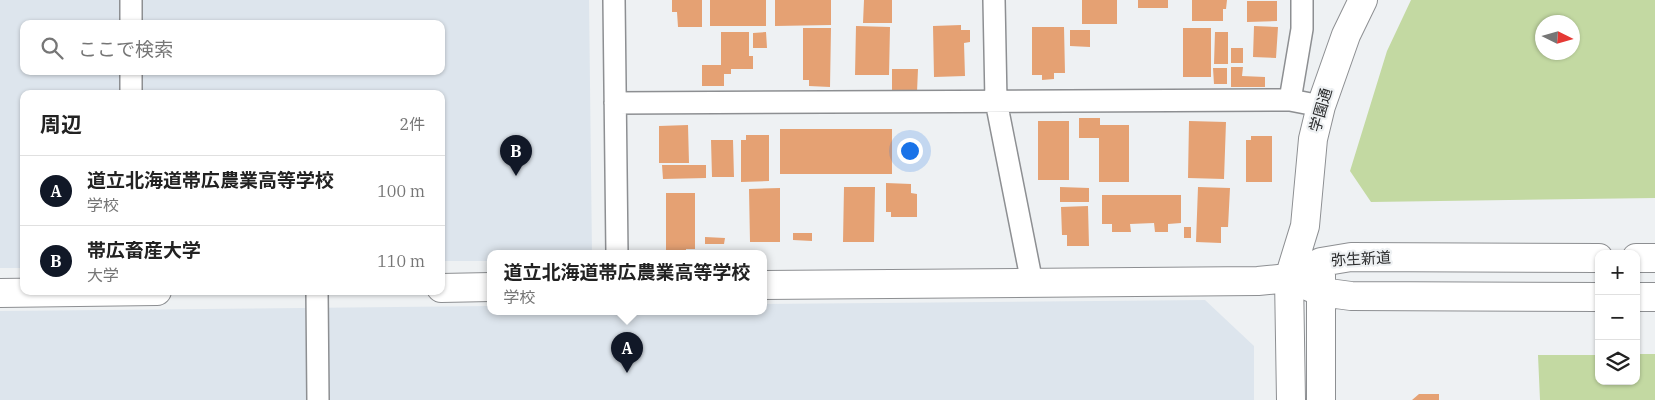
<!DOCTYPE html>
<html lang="ja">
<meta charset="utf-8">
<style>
:root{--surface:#fff;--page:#f2f2f2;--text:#222;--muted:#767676;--line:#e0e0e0;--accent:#111827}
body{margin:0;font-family:"IBM Plex Serif","Noto Sans JP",serif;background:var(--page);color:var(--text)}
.controls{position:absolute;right:15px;bottom:15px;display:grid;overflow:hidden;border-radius:10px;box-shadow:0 1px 4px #0004}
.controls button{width:45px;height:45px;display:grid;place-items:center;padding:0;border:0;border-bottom:1px solid var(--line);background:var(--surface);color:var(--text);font:25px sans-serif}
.compass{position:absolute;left:1535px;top:15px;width:45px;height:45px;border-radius:50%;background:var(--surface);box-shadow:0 1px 4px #0004;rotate:95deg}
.you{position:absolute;left:909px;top:150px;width:18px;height:18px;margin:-12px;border:4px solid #fff;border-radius:50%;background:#1a73e8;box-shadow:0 0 0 8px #1a73e833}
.badge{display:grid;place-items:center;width:32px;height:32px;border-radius:50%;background:var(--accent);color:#fff;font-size:16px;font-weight:700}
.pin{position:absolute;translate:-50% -41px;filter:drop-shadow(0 1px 2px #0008)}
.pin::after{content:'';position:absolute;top:26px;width:18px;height:15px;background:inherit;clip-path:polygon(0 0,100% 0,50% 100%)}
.popup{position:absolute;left:487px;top:250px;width:280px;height:65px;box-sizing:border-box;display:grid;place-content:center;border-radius:10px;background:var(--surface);filter:drop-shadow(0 1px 4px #0005);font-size:16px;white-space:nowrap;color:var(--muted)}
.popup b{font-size:19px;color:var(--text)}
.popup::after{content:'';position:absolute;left:50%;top:100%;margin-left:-10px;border:10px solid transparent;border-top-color:var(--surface)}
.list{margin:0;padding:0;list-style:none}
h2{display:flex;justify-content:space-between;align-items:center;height:65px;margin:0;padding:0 20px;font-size:21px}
h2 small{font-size:16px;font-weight:400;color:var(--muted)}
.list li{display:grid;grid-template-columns:32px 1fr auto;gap:15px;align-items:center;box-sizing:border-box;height:70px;padding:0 20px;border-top:1px solid var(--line)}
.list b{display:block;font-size:19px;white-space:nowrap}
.list p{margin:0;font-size:16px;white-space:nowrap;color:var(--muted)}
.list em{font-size:16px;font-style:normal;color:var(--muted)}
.icon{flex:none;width:28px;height:28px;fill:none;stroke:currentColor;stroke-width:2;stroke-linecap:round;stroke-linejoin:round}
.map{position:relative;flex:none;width:1655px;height:400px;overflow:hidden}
.search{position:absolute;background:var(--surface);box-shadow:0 1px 4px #0004;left:20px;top:20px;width:425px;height:55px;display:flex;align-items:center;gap:12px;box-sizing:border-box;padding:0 18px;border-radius:10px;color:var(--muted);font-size:19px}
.panel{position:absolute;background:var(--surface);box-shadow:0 1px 4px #0004;left:20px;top:90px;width:425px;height:205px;border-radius:10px}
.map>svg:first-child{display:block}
</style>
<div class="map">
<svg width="1655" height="400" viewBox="0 0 1655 400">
<rect width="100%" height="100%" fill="#eef1f3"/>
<path fill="#dde5ed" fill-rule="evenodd" d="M0,0H589L592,254H491V261H441V94H24V268H0ZM24,24H441V71H24Z
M1205,300L1254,346V400H0V311L491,306V312H763V304Z"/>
<path fill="#c3d9a2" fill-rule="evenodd" d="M1411,0H1655V198L1371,202L1350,171L1387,51ZM1542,22H1572V52H1542Z
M1636,354H1655V400H1540L1538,355H1599V381H1636Z"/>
<path fill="#e5a173" d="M672,0H702V27H678L677,12H672Z
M710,0H766V26H710Z
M775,0H831V25L775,26Z
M864,0H892V23H863Z
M1082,0H1117V24H1082Z
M1138,0H1168V8H1138Z
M1192,0H1227L1226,9H1223V21H1192Z
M1247,1H1277V21L1247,22Z
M961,25V30H970V42L964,43L965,76L934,77L933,26Z
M856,26L890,27L889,75H855Z
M1254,26L1278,27L1276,58L1253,57Z
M1032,27H1064L1065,73H1054V79L1042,80V75H1032Z
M803,28H831L830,87L809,86V80H803Z
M1183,28H1211V77H1183Z
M1070,30H1090V47L1070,46Z
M721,32H749V56H753V69H731V74H724V86H702V65H721Z
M766,32L767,48H753V33Z
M1215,32H1228V64H1214Z
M1231,48H1243V63H1231Z
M1231,67H1243L1242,76L1265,77V87H1231Z
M1213,68H1227V84H1214Z
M892,69H918L917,92L892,91Z
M1079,118H1100V125H1129V182H1099V138H1079Z
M1038,121H1069V180H1038Z
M1189,121L1226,122L1224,179L1188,178Z
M688,125L689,163H659V126Z
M780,129H892V174H780Z
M746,135H769V181L741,182V140H746Z
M1251,136H1272V182H1246V140H1251Z
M711,140H733L734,177H712Z
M662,165H706V178L663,179Z
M886,183L911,184V193L917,194V217H891V212H886Z
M844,187H875L874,242H843Z
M1060,187L1089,188V202H1060Z
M1198,187L1230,188L1228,227H1221V243L1196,242Z
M780,188V242H750L749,189Z
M666,193H695V249H686V254H666Z
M1102,195H1181V223L1168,224V232H1155L1154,223L1130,224L1131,232H1112V224H1102Z
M1088,206L1089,246H1067V235H1062L1061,207Z
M1184,227H1191V238H1184Z
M793,233H812V241L793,240Z
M705,237L725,238L724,244H705Z
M1419,394H1439V400H1412Z"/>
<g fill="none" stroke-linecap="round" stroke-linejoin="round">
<defs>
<path id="street" d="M131,0V24
M614,0L617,254
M994,0L996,101L1032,283
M131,71V94
M1290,100L1302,29V0
M615,103L1290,100L1321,106
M317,291L318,400"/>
<path id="secondary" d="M1636,258H1655
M1321,275V400
M1289,278L1321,292L1351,296L1599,297
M763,285L1258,281L1289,278L1321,262L1351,257L1599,258
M441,288L491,287
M0,293L157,291
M1636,297H1655
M1291,400L1289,278L1305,226L1313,139L1321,106L1346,35L1363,0"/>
</defs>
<use href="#street" stroke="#8d8f92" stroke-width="24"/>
<use href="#secondary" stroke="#8d8f92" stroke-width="30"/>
<use href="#street" stroke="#fff" stroke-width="21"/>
<use href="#secondary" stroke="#fff" stroke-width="28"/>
</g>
<g text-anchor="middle" stroke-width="4.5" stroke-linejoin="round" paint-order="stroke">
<g font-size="15" fill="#2a2b2c" stroke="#eef1f3">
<text transform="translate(1321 110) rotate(-74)" y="5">学園通</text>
<text transform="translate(1361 259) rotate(-3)" y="5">弥生新道</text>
</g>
</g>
</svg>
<div class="controls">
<button>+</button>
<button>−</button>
<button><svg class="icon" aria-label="layers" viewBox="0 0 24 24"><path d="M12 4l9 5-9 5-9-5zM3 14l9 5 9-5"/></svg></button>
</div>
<svg class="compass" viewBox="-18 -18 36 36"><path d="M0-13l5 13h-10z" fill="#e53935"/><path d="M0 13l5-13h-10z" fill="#767676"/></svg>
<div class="you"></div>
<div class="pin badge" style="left:627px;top:373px">A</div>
<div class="popup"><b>道立北海道帯広農業高等学校</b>学校</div>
<div class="pin badge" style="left:516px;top:176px">B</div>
<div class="search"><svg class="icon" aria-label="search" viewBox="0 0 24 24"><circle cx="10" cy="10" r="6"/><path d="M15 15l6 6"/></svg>ここで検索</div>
<section class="panel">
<h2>周辺<small>2件</small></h2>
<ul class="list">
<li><span class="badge">A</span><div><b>道立北海道帯広農業高等学校</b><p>学校</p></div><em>100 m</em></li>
<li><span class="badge">B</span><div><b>帯広畜産大学</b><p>大学</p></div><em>110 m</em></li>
</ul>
</section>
</div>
